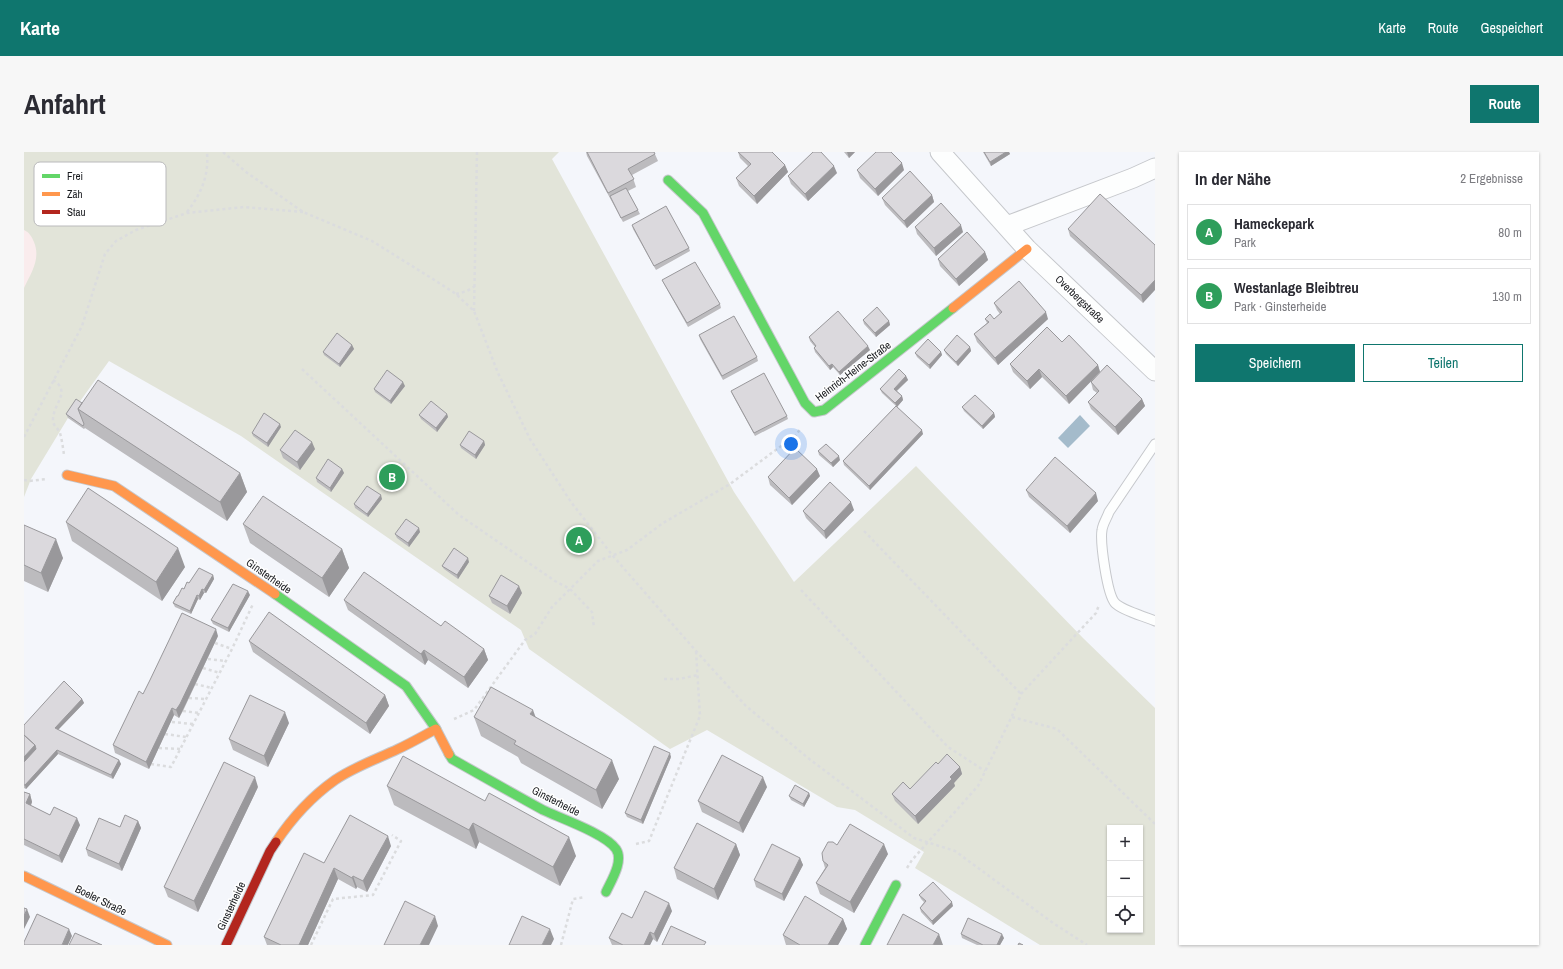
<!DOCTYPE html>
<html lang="de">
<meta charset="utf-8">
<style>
:root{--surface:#fff;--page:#f7f7f7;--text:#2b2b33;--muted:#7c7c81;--line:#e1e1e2;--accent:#0f766e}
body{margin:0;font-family:"Archivo Narrow",sans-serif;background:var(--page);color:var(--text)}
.controls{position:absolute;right:12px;bottom:12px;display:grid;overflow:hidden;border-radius:0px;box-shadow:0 1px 3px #0004}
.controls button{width:36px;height:36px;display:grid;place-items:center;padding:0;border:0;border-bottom:1px solid var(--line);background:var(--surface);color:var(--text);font:20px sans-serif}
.you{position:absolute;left:767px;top:292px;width:14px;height:14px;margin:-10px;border:3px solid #fff;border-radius:50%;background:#1a73e8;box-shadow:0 0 0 6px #1a73e833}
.badge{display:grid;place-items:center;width:26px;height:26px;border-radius:50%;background:var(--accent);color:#fff;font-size:13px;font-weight:700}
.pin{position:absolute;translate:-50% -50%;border:2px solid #fff;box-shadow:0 1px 4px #0006}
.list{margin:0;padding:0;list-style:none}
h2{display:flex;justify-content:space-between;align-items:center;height:52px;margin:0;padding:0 16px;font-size:17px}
h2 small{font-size:13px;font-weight:400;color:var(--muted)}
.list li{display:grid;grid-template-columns:26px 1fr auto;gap:12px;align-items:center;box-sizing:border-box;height:56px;margin:0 8px 8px;padding:0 8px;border:1px solid var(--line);border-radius:0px}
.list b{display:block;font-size:15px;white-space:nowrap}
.list p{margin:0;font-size:13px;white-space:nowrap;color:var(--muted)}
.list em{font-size:13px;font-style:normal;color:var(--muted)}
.actions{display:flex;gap:8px;padding:12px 16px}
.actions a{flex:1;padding:9px 0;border:1px solid var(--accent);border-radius:0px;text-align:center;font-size:14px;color:var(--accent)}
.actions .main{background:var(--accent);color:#fff}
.icon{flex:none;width:22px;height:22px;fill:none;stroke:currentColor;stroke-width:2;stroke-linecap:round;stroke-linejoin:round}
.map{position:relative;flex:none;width:1131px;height:793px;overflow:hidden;border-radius:0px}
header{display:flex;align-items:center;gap:24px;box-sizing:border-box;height:56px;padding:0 20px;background:var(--accent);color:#fff}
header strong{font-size:19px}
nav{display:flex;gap:22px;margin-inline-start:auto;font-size:14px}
.intro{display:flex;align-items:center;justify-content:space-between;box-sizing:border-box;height:96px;padding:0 24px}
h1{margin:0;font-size:28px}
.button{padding:10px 18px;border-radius:0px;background:var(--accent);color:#fff;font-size:14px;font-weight:700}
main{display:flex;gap:24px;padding:0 24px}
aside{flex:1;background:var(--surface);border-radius:0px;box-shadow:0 1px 3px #0004}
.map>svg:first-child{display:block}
</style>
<header>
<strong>Karte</strong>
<nav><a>Karte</a><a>Route</a><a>Gespeichert</a></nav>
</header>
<div class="intro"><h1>Anfahrt</h1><a class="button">Route</a></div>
<main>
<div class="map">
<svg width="1131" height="793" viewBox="0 0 1131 793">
<rect width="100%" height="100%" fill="#f4f6fb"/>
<path fill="#faeced" d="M0,73L44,116L0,207Z"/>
<path fill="#e2e4d9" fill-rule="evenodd" d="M0,0H535L528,7L710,340L770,430L892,314L1059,486L1131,556V793H1016L891,716L900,700L831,658L813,655L683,578L646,597L505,497L497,478L217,284L85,209L44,266L7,327L0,345V136C7,121 17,107 10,90C8,85 5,80 0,78ZM1086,676H1116V778H1086Z"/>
<path fill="#a4bbcb" d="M1056,263L1066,274L1044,296L1034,286Z"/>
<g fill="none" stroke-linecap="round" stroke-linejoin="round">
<defs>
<path id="lane" d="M1131,292L1085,360C1083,366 1079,371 1078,378C1076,390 1083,442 1091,451C1099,459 1120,464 1131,469"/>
<path id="street" d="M916,0L1003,97L1131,219
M983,74L1109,26L1131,16"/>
<path id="fast" d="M644,28L679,61L781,251L790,260L800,258L929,156
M251,442L382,534L412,577
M425,602L428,607C458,624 488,641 519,658C536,666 582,682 592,697C600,709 587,729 582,740
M841,793L872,733"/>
<path id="slow" d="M929,156L1003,97
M43,323L90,334L251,442
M252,690C268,666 287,645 311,628C330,615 353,607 374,597C387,591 399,584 412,577L425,602
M0,724L143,793"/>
<path id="jam" d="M202,793L246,699L252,690"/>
</defs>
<use href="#lane" stroke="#c6c8cc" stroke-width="11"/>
<use href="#street" stroke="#c6c8cc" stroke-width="21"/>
<use href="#fast" stroke="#c6c8cc" stroke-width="11"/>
<use href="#slow" stroke="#c6c8cc" stroke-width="11"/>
<use href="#jam" stroke="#c6c8cc" stroke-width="11"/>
<path stroke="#dbdcde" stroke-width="2.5" stroke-dasharray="3 3" stroke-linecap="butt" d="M199,0L222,20L279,60L348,89L412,129L432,142L450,159L474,221L506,287L547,350L589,404L672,499L722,554L784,606L890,686L931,699L1029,771L1063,793
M163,60C177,42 185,24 183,0
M432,142L443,139L451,134
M450,159L453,0
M278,217L435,363L531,429L546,437L568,460L570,476
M29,228C48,240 29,251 29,268C29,274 34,276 36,281C38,288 39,296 40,303
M0,285L58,174L81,102L92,89L112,78L163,61L220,55L279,60
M0,328L5,329L23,327
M840,379L997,542
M777,438L924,595L961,619
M191,491L208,497
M184,507L202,509
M179,516L196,521
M640,527H655L674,523
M171,532L188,536
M165,546L182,547
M159,559L175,561
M988,565L1033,577L1131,672
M430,567L450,558L501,488L511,482L528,455L574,409L603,398L639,371L706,332L772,283L777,276
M148,570L169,572
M141,582L162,585
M135,596L156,597
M127,612L147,615L208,497L229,452
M612,692L625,689L676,564L672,499
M883,716L888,708L954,634L988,564L997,542L1072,461L1075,453
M287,793L309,747L349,743L377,689L368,683
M537,793L549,747L561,745"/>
<use href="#lane" stroke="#fdfefe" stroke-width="9"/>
<use href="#street" stroke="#fdfefe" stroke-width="19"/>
<use href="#fast" stroke="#63d668" stroke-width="9"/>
<use href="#slow" stroke="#ff974d" stroke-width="9"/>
<use href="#jam" stroke="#b3261e" stroke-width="9"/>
</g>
<path fill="#bcbbbe" d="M562,0H630L634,9L608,23L612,35L604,39L616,62L599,70L563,4Z
M714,0H748L761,13L764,20L733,52L715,34L712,26L724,14L716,6Z
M820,0H831L825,6Z
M959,0H985L986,2L967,14Z
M833,18H880L854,44L836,26Z
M813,21L784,49L767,32L764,24Z
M908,43L910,50L883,76L861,53L858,46Z
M608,73L665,96L666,99L632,118L609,77Z
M891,75L939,80L912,104L893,82Z
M1044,77L1131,93L1119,151L1046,84Z
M961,100L964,108L935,134L916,114L914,107Z
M638,128L696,152L697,156L664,175L640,132Z
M970,151L1024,167L974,213L953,190L950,182L963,171L961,167H970L976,162L973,158Z
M839,168L865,169L866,173L852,185L840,172Z
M675,183L733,205L734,209L699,228L676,187Z
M785,185L846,198L816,223L809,215L806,218L791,200L790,196L791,195L786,189Z
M1038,190L1074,213L1076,220L1045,252L1018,225L1006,237L989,220L986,212Z
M328,193L330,197L316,215L300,203L299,200Z
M946,195L947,199L934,214L922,202L920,198Z
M917,200L918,203L906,217L893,205L891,201Z
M882,224L884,228L873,239L878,244L879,248L873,255L899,282L846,338L820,313L819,309L872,254L858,241L856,237Z
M1067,230L1118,247L1121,254L1094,283L1067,257L1064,250L1073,241L1069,238Z
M381,234L367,252L351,240L350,237Z
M707,239L763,264L764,267L731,284L708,242Z
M58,251L216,321L223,340L203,369L61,276L60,277L44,266L42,262Z
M938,255L970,261L971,265L959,277L940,259Z
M423,262L424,265L413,280L397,267L395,263Z
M257,275L244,295L229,284L228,281Z
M460,289L461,293L452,307L437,296L436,293Z
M291,297L276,318L259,306L256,298Z
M794,299L816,308L809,315L795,303Z
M318,317L320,321L307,340L293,330L292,326Z
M796,324L768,353L746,333L744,325Z
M1002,338L1074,349L1046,381L1005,345Z
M358,347L344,365L331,356L330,352Z
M830,358L802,387L782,366L779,359Z
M42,370L161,415L138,449L48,389Z
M219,372L318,397L325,416L305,445L226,391Z
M0,373L39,406L24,440L0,429Z
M396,380L385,395L373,386L371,382Z
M445,410L434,427L420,417L418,414Z
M189,423L190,427L182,441H180L176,448L174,447L167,462L151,455L149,451L154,444L165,431Z
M498,441L486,462L468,451L465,444Z
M226,443L205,480L189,472L187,468Z
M320,448L417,474L460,497L464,508L444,536L404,508L401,513L324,458Z
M194,484L159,559L155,566L150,563L125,617L91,601L89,593L119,542Z
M225,489L361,543L365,554L346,582L229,500Z
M58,547L60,551L34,578L95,608L97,612L89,627L34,602L2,637L0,636V573Z
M450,565H511L595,627L578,657L497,611L494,605L457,584Z
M265,571L244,615L209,598L205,587Z
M647,605L619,672L603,665L601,661Z
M914,612L936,615L938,622L930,631L931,634L894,672L871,649L868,642L886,637Z
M363,634L552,704L536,734L455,690L452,697L370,653Z
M234,635L174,760L144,745L140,735Z
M743,635L719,681L678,660L674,649Z
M0,640L6,642L8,650L7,654L26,663L56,673L38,711L0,693Z
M785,641L786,644L780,655L767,648L765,644Z
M114,669L117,676L98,719L64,704L62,697L96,675Z
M712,692L716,703L694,748L653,727L650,716Z
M813,693L864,702L830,761L796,742L792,731L801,716L799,709Z
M367,694L343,740L333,735L332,737L314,727L284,793H243L240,785L300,711Z
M776,706L779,713L760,749L732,735L730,728Z
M895,743L929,754L909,773L897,760L896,756L900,750L897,747Z
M648,759L633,790L629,787L626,793H588L585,786L608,766Z
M819,767L823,777L814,793H762L759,783Z
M937,782L980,786L976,793H953L938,786Z"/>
<path fill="#99989b" d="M823,0H831L825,6Z
M982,0H985L986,2L967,14L966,10Z
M878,11L880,18L854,44L851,37Z
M761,13L764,20L733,52L730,44Z
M810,14L813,21L784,49L781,42Z
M908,43L910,50L883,76L880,69Z
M937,73L939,80L912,104L910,96Z
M961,100L964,108L935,134L932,127Z
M1131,128V138L1119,151L1117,143Z
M1022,160L1024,167L974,213L971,206Z
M865,169L866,173L852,185L851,181Z
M328,193L330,197L316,215L315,212Z
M844,194L846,198L816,223L815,220Z
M946,195L947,199L934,214L932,210Z
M917,200L918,203L906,217L905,213Z
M808,212L809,215L806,218L805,214Z
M1074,213L1076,220L1045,252L1042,244Z
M1015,217L1018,225L1006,237L1003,229Z
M882,224L884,228L871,240L870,237Z
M379,230L381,234L367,252L366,249Z
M878,244L879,248L873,255L871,251Z
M1118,247L1121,254L1094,283L1091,275Z
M970,261L971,265L959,277L958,274Z
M423,262L424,265L413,280L412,276Z
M256,272L257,275L244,295L243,291Z
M898,278L899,282L846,338L845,334Z
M460,289L461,293L452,307L451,303Z
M288,290L291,297L276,318L273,310Z
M815,304L816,308L809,315L807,311Z
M318,317L320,321L307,340L306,336Z
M793,317L796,324L768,353L765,346Z
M216,321L223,340L203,369L196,350Z
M1072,341L1074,349L1046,381L1043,374Z
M357,343L358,347L344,365L343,362Z
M827,350L830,358L802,387L800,379Z
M395,376L396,380L385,395L384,391Z
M32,387L39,406L24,440L17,421Z
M154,396L161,415L138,449L132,430Z
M318,397L325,416L305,445L298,426Z
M444,406L445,410L434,427L433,423Z
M189,423L190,427L182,441L180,438Z
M495,434L498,441L486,462L483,454Z
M178,437L180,441L176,448L175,444Z
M224,439L226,443L205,480L204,476Z
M173,443L174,447L167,462L166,459Z
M192,477L194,484L155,566L152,558Z
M460,497L464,508L444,536L440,525Z
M400,498L404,508L401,513L397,502Z
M361,543L365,554L346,582L342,571Z
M58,547L60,551L32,580L31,576Z
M148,556L150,563L125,617L122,610Z
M509,558L516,577L506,562Z
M261,560L265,571L244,615L240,604Z
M11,593L13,600L0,615V605Z
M33,598L34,602L2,637L1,633Z
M646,601L647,605L619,672L617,668Z
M95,608L97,612L89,627L87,623Z
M588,608L595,627L578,657L572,638Z
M936,615L938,622L930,631L931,634L894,672L891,664L926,625Z
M231,625L234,635L174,760L170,749Z
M739,625L743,635L719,681L715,671Z
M785,641L786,644L780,655L779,652Z
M6,642L8,650L4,659L2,651Z
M53,666L56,673L38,711L35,704Z
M114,669L117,676L98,719L95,712Z
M449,671L455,690L452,697L445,678Z
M364,684L367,694L343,740L339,729Z
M545,685L552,704L536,734L529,715Z
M712,692L716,703L694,748L690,737Z
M860,692L864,702L830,761L826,750Z
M776,706L779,713L760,749L758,742Z
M310,716L314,727L284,793H275Z
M329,724L333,735L332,737L328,726Z
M928,750L929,754L909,773L908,769Z
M645,751L648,759L633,790L630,782Z
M3,757L6,765L0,777V764Z
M411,764L414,774L405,793H396Z
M819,767L823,777L814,793H804Z
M45,777L48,784L44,793H38Z
M526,777L530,787L527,793H518Z
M626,780L629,787L626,793H620Z
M915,782L919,793H909Z
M978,782L980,786L976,793H973Z"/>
<path fill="#dbd9dd" stroke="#99989b" d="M563,0H630L631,2L604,17L610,27L584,41Z
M714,0H748L761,13L730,44L712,26L727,12Z
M789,0H797L810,14L781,42L764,24Z
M852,0H867L878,11L851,37L833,18Z
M960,0H982L966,10Z
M886,19L908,43L880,69L858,46Z
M602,36L614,58L597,66L586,44Z
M1076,42L1131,93V128L1117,143L1044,77Z
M917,51L937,73L910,96L891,75Z
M642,54L665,96L630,114L608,73Z
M943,80L961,100L932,127L914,107Z
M671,110L696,152L663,171L638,128Z
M995,129L1022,160L971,206L950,182L965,170L961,167L966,162L970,167L978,160L970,151Z
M853,155L865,169L851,181L839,168Z
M814,159L844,194L815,220L808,212L805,214L790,196L792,194L785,185Z
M710,164L733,205L698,224L675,183Z
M1023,175L1038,190L1045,183L1074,213L1042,244L1015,217L1003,229L986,212Z
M313,181L328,193L315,212L299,200Z
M933,183L946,195L932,210L920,198Z
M904,187L917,200L905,213L891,201Z
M1083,213L1118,247L1091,275L1064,250L1075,239L1067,230Z
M875,217L882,224L870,237L878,244L871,251L856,237Z
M363,218L379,230L366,249L350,237Z
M740,221L763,264L730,281L707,239Z
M74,228L216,321L196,350L54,257Z
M951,243L970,261L958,274L938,255Z
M52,247L58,251L54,257L60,272L59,274L42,262Z
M407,249L423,262L412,276L395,263Z
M872,254L898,278L845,334L819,309Z
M240,261L256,272L243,291L228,281Z
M271,278L288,290L273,310L256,298Z
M445,279L460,289L451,303L436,293Z
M802,292L815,304L807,311L794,299Z
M771,296L793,317L765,346L744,325Z
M1031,305L1072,341L1043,374L1002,338Z
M304,307L318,317L306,336L292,326Z
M806,330L827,350L800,379L779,359Z
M343,334L357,343L343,362L330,352Z
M64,336L154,396L132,430L42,370Z
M239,344L318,397L298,426L219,372Z
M382,367L395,376L384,391L371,382Z
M0,373L32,387L17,421L0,413Z
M430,396L444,406L433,423L418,414Z
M175,416L189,423L180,438L178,437L175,444L173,443L166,459L149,451L153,444H154L158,436L160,437L163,430L165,431Z
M340,420L417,474L421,469L460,497L440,525L400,498L397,502L320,448Z
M477,423L495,434L483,454L465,444Z
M209,432L224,439L204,476L187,468Z
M245,460L361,543L342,571L225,489Z
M158,461L192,477L156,552L152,558L148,556L122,610L89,593L115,539L119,542L126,528Z
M40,529L58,547L31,576L95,608L87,623L33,598L1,633H0V610L12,597L11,593L0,583V573Z
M467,535L509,558L506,562L588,608L572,638L490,592L492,589L450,565Z
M226,543L261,560L240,604L205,587Z
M0,583L11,593L0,605Z
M630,594L646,601L617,668L601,661Z
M923,602L936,615L926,625L928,627L891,664L868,642L879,630L886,637L912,610L914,612Z
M698,603L739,625L715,671L674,649Z
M379,604L461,649L465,641L545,685L529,715L449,671L445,678L363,634Z
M200,610L231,625L170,749L140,735Z
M771,633L785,641L779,652L765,644Z
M0,640L6,642L2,651L26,663L30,655L53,666L35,704L0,687Z
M101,663L114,669L95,712L62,697L75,666L96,675Z
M326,663L364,684L339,729L329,724L328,726L310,716L275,793H257L240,785L280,701L300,711Z
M673,671L712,692L690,737L650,716Z
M826,672L860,692L826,750L792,731L804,713L799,709L798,701L804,690H809L813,693Z
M748,692L776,706L758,742L730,728Z
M909,730L928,750L908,769L896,756L902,749L895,743Z
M621,739L645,751L630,782L626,780L620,793H599L585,786L598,761L608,766Z
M781,744L819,767L804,793H776L759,783Z
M381,749L411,764L396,793H360Z
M0,756L3,757L0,764Z
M13,762L45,777L38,793H0V790Z
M879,762L915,782L909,793H863Z
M498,764L526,777L518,793H485Z
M944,766L978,782L973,793H959L937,782Z
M647,774L682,790L680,793H638Z
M51,781L78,793H45Z
M995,791L999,793H994Z"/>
<g text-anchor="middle" stroke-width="3" stroke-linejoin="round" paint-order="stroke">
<g font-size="11" fill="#181a1e" stroke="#fff">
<text transform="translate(1056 147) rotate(44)" y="4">Overbergstraße</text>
<text transform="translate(829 219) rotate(-37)" y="4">Heinrich-Heine-Straße</text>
<text transform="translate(245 424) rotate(35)" y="4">Ginsterheide</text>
<text transform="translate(532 649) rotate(27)" y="4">Ginsterheide</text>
<text transform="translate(77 748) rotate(26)" y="4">Boeler Straße</text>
<text transform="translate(207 754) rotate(-65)" y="4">Ginsterheide</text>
</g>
</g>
<rect x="10" y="10" width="132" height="64" rx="6" fill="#fff" stroke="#bababc" stroke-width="1"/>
<rect x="18" y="22" width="18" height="4" fill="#63d668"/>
<rect x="18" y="40" width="18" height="4" fill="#ff974d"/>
<rect x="18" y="58" width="18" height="4" fill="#b3261e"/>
<g font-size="11" fill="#181a1e">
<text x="43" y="28">Frei</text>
<text x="43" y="46">Zäh</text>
<text x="43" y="64">Stau</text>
</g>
</svg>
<div class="controls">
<button>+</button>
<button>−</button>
<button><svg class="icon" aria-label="locate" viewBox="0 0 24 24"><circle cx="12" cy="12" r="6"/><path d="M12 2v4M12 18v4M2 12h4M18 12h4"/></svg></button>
</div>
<div class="you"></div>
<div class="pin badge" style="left:555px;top:388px;background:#2e9e5b">A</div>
<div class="pin badge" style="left:368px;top:325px;background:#2e9e5b">B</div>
</div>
<aside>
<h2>In der Nähe<small>2 Ergebnisse</small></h2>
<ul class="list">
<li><span class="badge" style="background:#2e9e5b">A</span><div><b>Hameckepark</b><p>Park</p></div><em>80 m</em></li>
<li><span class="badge" style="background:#2e9e5b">B</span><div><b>Westanlage Bleibtreu</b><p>Park · Ginsterheide</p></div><em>130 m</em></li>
</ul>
<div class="actions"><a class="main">Speichern</a><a>Teilen</a></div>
</aside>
</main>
